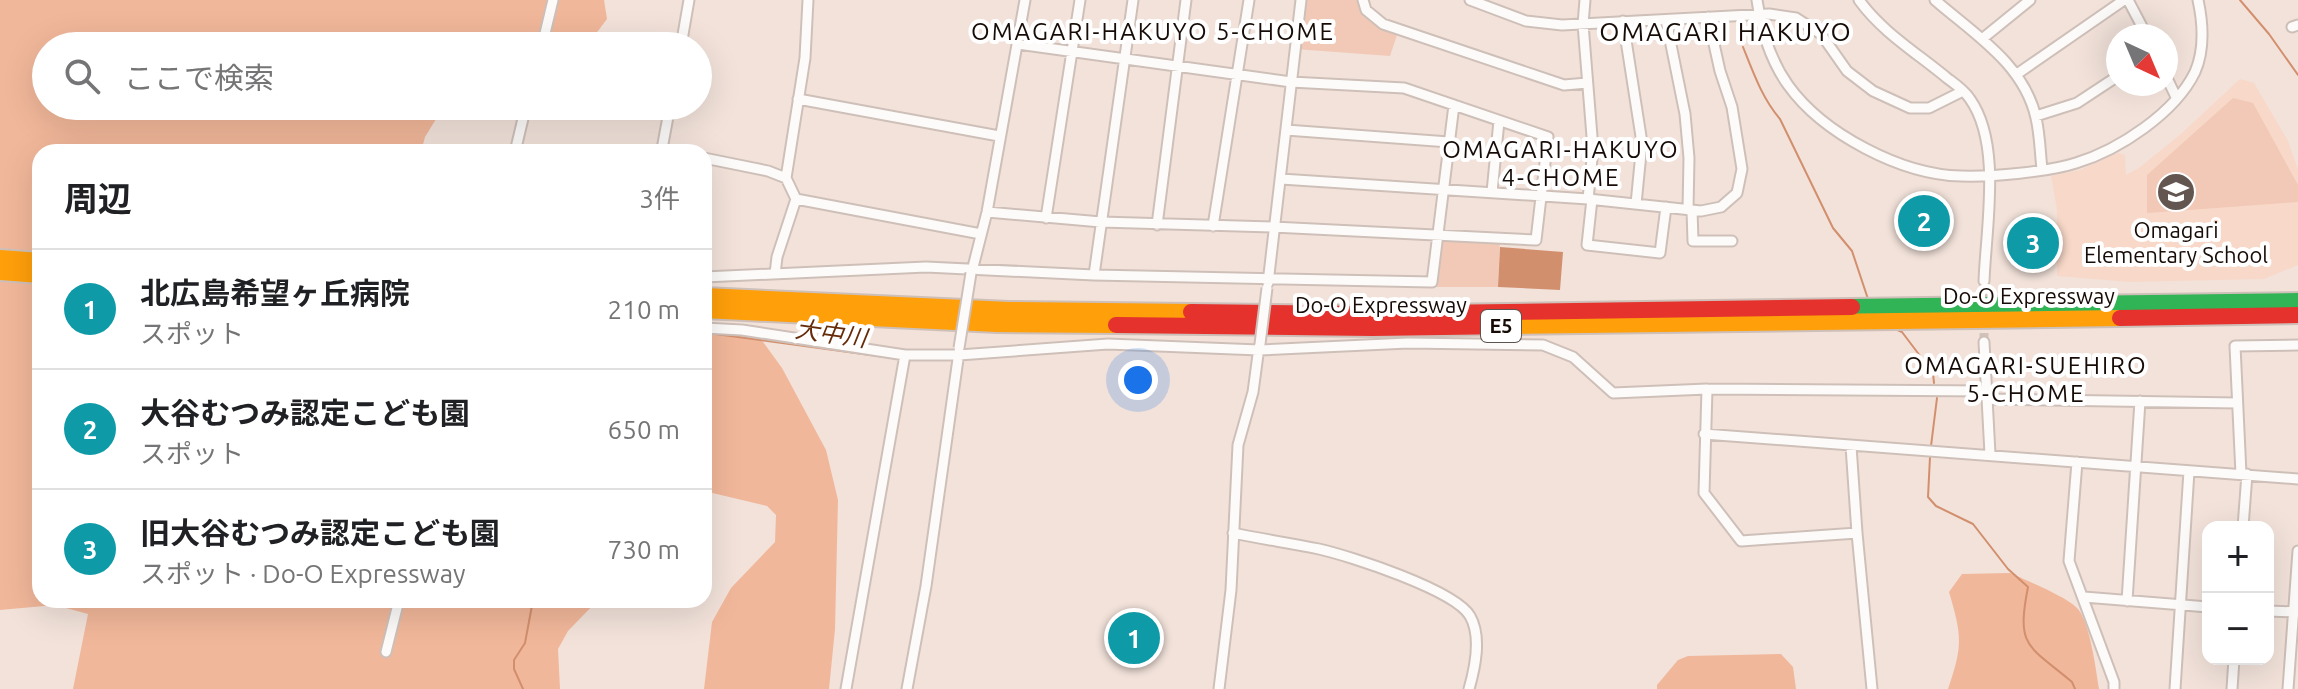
<!DOCTYPE html>
<html lang="ja">
<meta charset="utf-8">
<style>
:root{--surface:#fff;--page:#f2f2f2;--text:#202124;--muted:#757577;--line:#e0e0e0;--accent:#635650}
body{margin:0;font-family:Ubuntu,"Noto Sans JP",sans-serif;background:var(--page);color:var(--text)}
.controls{position:absolute;right:24px;bottom:24px;display:grid;overflow:hidden;border-radius:16px;box-shadow:0 8px 32px #0002}
.controls button{width:72px;height:72px;display:grid;place-items:center;padding:0;border:0;border-bottom:2px solid var(--line);background:var(--surface);color:var(--text);font:40px sans-serif}
.compass{position:absolute;left:2106px;top:24px;width:72px;height:72px;border-radius:50%;background:var(--surface);box-shadow:0 8px 32px #0002;rotate:136deg}
.you{position:absolute;left:1138px;top:380px;width:28px;height:28px;margin:-20px;border:6px solid #fff;border-radius:50%;background:#1a73e8;box-shadow:0 0 0 12px #1a73e833}
.badge{display:grid;place-items:center;width:52px;height:52px;border-radius:50%;background:var(--accent);color:#fff;font-size:26px;font-weight:700}
.pin{position:absolute;translate:-50% -50%;border:4px solid #fff;box-shadow:0 2px 8px #0006}
.list{margin:0;padding:0;list-style:none}
h2{display:flex;justify-content:space-between;align-items:center;height:104px;margin:0;padding:0 32px;font-size:34px}
h2 small{font-size:26px;font-weight:400;color:var(--muted)}
.list li{display:grid;grid-template-columns:52px 1fr auto;gap:24px;align-items:center;box-sizing:border-box;height:120px;padding:0 32px;border-top:2px solid var(--line)}
.list b{display:block;font-size:30px;white-space:nowrap}
.list p{margin:0;font-size:26px;white-space:nowrap;color:var(--muted)}
.list em{font-size:26px;font-style:normal;color:var(--muted)}
.icon{flex:none;width:44px;height:44px;fill:none;stroke:currentColor;stroke-width:2;stroke-linecap:round;stroke-linejoin:round}
.map{position:relative;flex:none;width:2298px;height:689px;overflow:hidden}
.search{position:absolute;background:var(--surface);box-shadow:0 8px 32px #0002;left:32px;top:32px;width:680px;height:88px;display:flex;align-items:center;gap:20px;box-sizing:border-box;padding:0 28px;border-radius:44px;color:var(--muted);font-size:30px}
.panel{position:absolute;background:var(--surface);box-shadow:0 8px 32px #0002;left:32px;top:144px;width:680px;height:464px;border-radius:24px}
.map>svg:first-child{display:block}
</style>
<div class="map">
<svg width="2298" height="689" viewBox="0 0 2298 689">
<rect width="100%" height="100%" fill="#f2e2da"/>
<path fill="#f8d8c8" d="M2240,79L2254,83L2288,141L2298,170V265L2264,279L2130,282L2057,276V209L2051,176L2080,170L2118,153L2125,155L2126,175L2139,168L2182,133Z"/>
<path fill="#f1c9b6" d="M1301,0H1363L1366,10L1399,29L1390,56L1295,49Z
M2233,98L2253,103L2298,185V202L2147,213V175Z
M1439,235L1500,238L1498,287H1434L1432,282Z"/>
<path fill="#f1b79a" d="M0,0H604L607,19C602,25 597,34 591,38C563,60 529,20 489,46H46V106H444L425,137L421,152H40V600H598L568,631L558,649L560,689H73L88,614L55,605L0,610Z
M704,326L758,335L782,368L826,450L838,500L835,629L829,689H704L712,622L731,588L775,542L776,515L767,506L704,491Z
M2010,573C2025,580 2068,597 2078,609C2090,623 2096,670 2099,689H1948C1963,645 1962,636 1949,592L1962,574Z
M1781,654L1793,667L1796,689H1657V685L1678,660L1688,656Z"/>
<path fill="#d28f6d" d="M1500,247L1563,252L1560,290L1498,287Z"/>
<g fill="none" stroke-linecap="round" stroke-linejoin="round">
<path stroke="#d28f6d" stroke-width="2" d="M2240,0L2269,34L2298,75
M1743,47C1753,72 1762,98 1780,119L1833,228L1852,251L1868,299
M1895,329L1902,332L1933,373L1934,383
M708,333L900,359
M918,360H953
M1931,446L1937,398
M1930,457L1928,497L1936,506L1973,524L2008,569L2028,587C2016,648 2028,645 2072,682L2075,689
M523,689L514,669V660L525,643L533,600"/>
<path stroke="#d1c2ba" stroke-width="9" stroke-dasharray="9 4.5" stroke-linecap="butt" d="M1984,342V281"/>
<defs>
<path id="street" d="M1363,0L1366,10L1383,24L1564,85L1587,83
M1470,0L1526,21L1562,25L1769,14L1796,18L1821,34L1847,71L1873,91L1910,108H1929L1963,91
M1585,0L1583,24L1593,149L1588,199
M1757,0C1761,29 1771,61 1788,85C1823,134 1902,175 1961,176C1992,177 2048,172 2076,163C2119,150 2175,113 2195,72C2205,49 2203,23 2198,0
M1859,0C1882,32 1917,53 1947,78C1955,84 1964,90 1970,99C2002,144 1986,227 1984,281
M1935,0C1974,34 2024,64 2036,118C2040,135 2040,152 2042,169
M2128,0L2147,36
M1666,20L1685,114L1689,158L1688,210
M1623,21L1642,143L1636,204
M2292,27L2298,25
M1982,39L2030,0
M542,46L553,0
M681,46L689,0
M2017,74L2124,0
M2166,76L2176,97
M798,99L999,136
M670,106L662,149L677,152
M2036,116L2077,103L2118,76
M1286,130L1449,142
M515,152L526,106
M704,158L768,171L786,178
M1281,179L1588,199L1701,211L1721,207L1737,193L1742,169L1732,107L1720,71L1708,17
M1492,192L1499,121
M796,199L981,234
M1592,199L1587,245L1660,253L1666,207
M1692,210L1693,241H1732
M987,212L1101,222L1273,227L1536,240L1548,137L1404,88L1291,82L1018,44
M1046,218L1080,0
M1157,225L1186,0
M1213,226L1249,0
M972,271L987,212L1025,0
M775,274L777,257L796,199L786,178L805,58L808,0
M1094,275L1133,0
M704,277L926,267L1094,275L1432,282L1454,105
M1268,283L1301,0
M704,328L742,330L905,355H959L1108,344L1259,350L1408,343L1543,345L1573,357L1613,393L1707,389L1987,391
M1984,342L1990,454
M1707,389L1704,493L1741,541L1857,533
M1987,399L2237,403
M1704,434L2298,479
M1851,446L1857,533L1872,689
M2077,462L2069,561L2114,682V689
M2241,474L2235,346L2298,345
M2243,527L2247,474
M1233,533C1261,539 1290,543 1319,549C1350,556 1455,590 1470,616C1482,637 1475,668 1469,689
M2084,597L2208,607
M2127,601L2140,401
M2268,611L2298,612
M386,652L399,600
M846,689L905,355
M907,689L926,586L959,352
M1219,689L1231,590L1238,445L1253,392L1259,347
M2175,689L2189,471
M2232,689L2234,659
M2288,689L2298,551"/>
<path id="fast" d="M1852,307L2298,301"/>
<path id="slow" d="M0,258L40,261
M0,272L40,275
M704,296L1009,310L1191,312
M704,310L997,324L1116,325
M1512,326L2120,318"/>
<path id="jam" d="M1191,312L1360,314L1852,307
M2120,318L2298,315
M1116,325L1372,328L1512,326"/>
</defs>
<use href="#street" stroke="#cec0b9" stroke-width="13"/>
<use href="#fast" stroke="#cec0b9" stroke-width="20"/>
<use href="#slow" stroke="#cec0b9" stroke-width="20"/>
<use href="#jam" stroke="#cec0b9" stroke-width="20"/>
<use href="#street" stroke="#fdfbf9" stroke-width="9"/>
<use href="#fast" stroke="#30b455" stroke-width="16"/>
<use href="#slow" stroke="#ff9f0a" stroke-width="16"/>
<use href="#jam" stroke="#e5322d" stroke-width="16"/>
<defs>
<path id="street-bridge" d="M1260,344L1267,288
M959,348L971,273"/>
</defs>
<use href="#street-bridge" stroke="#cec0b9" stroke-width="13" stroke-linecap="butt"/>
<use href="#street-bridge" stroke="#fdfbf9" stroke-width="9"/>
</g>
<defs>
<symbol id="school-disc" viewBox="-11 -11 22 22"><circle r="9.5" fill="#635650" stroke="#fff"/><path d="M0-5L7-2L0 1L-7-2ZM-4 1L0 2.5L4 1V4Q0 6-4 4Z" fill="#fff"/></symbol>
</defs>
<g fill-rule="evenodd">
<use href="#school-disc" x="2154" y="170" width="44" height="44"/>
</g>
<g text-anchor="middle" stroke-width="8" stroke-linejoin="round" paint-order="stroke">
<rect fill="#fff" stroke="#5c5451" stroke-width="2" x="1481" y="310" width="40" height="32" rx="6"/>
<g font-size="20" font-weight="bold" fill="#160b06">
<text x="1501" y="333">E5</text>
</g>
<g font-size="22" fill="#160b06" stroke="#fff">
<text x="2176" y="238">Omagari<tspan x="2176" dy="25">Elementary School</tspan></text>
</g>
<g font-size="22" fill="#160b06" stroke="#fff">
<text x="2029" y="304">Do-O Expressway</text>
<text x="1381" y="313">Do-O Expressway</text>
</g>
<g font-size="24" letter-spacing="2" fill="#160b06" stroke="#fff">
<text x="1153" y="40">OMAGARI-HAKUYO 5-CHOME</text>
<text x="1561" y="158">OMAGARI-HAKUYO<tspan x="1561" dy="28">4-CHOME</tspan></text>
<text x="2026" y="374">OMAGARI-SUEHIRO<tspan x="2026" dy="28">5-CHOME</tspan></text>
</g>
<g font-size="24" font-style="italic" fill="#662b09" stroke="#fff">
<text transform="translate(831 334) rotate(8)" y="8">大中川</text>
</g>
<g font-size="26" letter-spacing="2" fill="#160b06" stroke="#fff">
<text x="1726" y="41">OMAGARI HAKUYO</text>
</g>
</g>
</svg>
<div class="controls">
<button>+</button>
<button>−</button>
</div>
<svg class="compass" viewBox="-18 -18 36 36"><path d="M0-13l5 13h-10z" fill="#e53935"/><path d="M0 13l5-13h-10z" fill="#757577"/></svg>
<div class="you"></div>
<div class="pin badge" style="left:1134px;top:638px;background:#0f9aa8">1</div>
<div class="pin badge" style="left:1924px;top:221px;background:#0f9aa8">2</div>
<div class="pin badge" style="left:2033px;top:243px;background:#0f9aa8">3</div>
<div class="search"><svg class="icon" aria-label="search" viewBox="0 0 24 24"><circle cx="10" cy="10" r="6"/><path d="M15 15l6 6"/></svg>ここで検索</div>
<section class="panel">
<h2>周辺<small>3件</small></h2>
<ul class="list">
<li><span class="badge" style="background:#0f9aa8">1</span><div><b>北広島希望ヶ丘病院</b><p>スポット</p></div><em>210 m</em></li>
<li><span class="badge" style="background:#0f9aa8">2</span><div><b>大谷むつみ認定こども園</b><p>スポット</p></div><em>650 m</em></li>
<li><span class="badge" style="background:#0f9aa8">3</span><div><b>旧大谷むつみ認定こども園</b><p>スポット · Do-O Expressway</p></div><em>730 m</em></li>
</ul>
</section>
</div>
